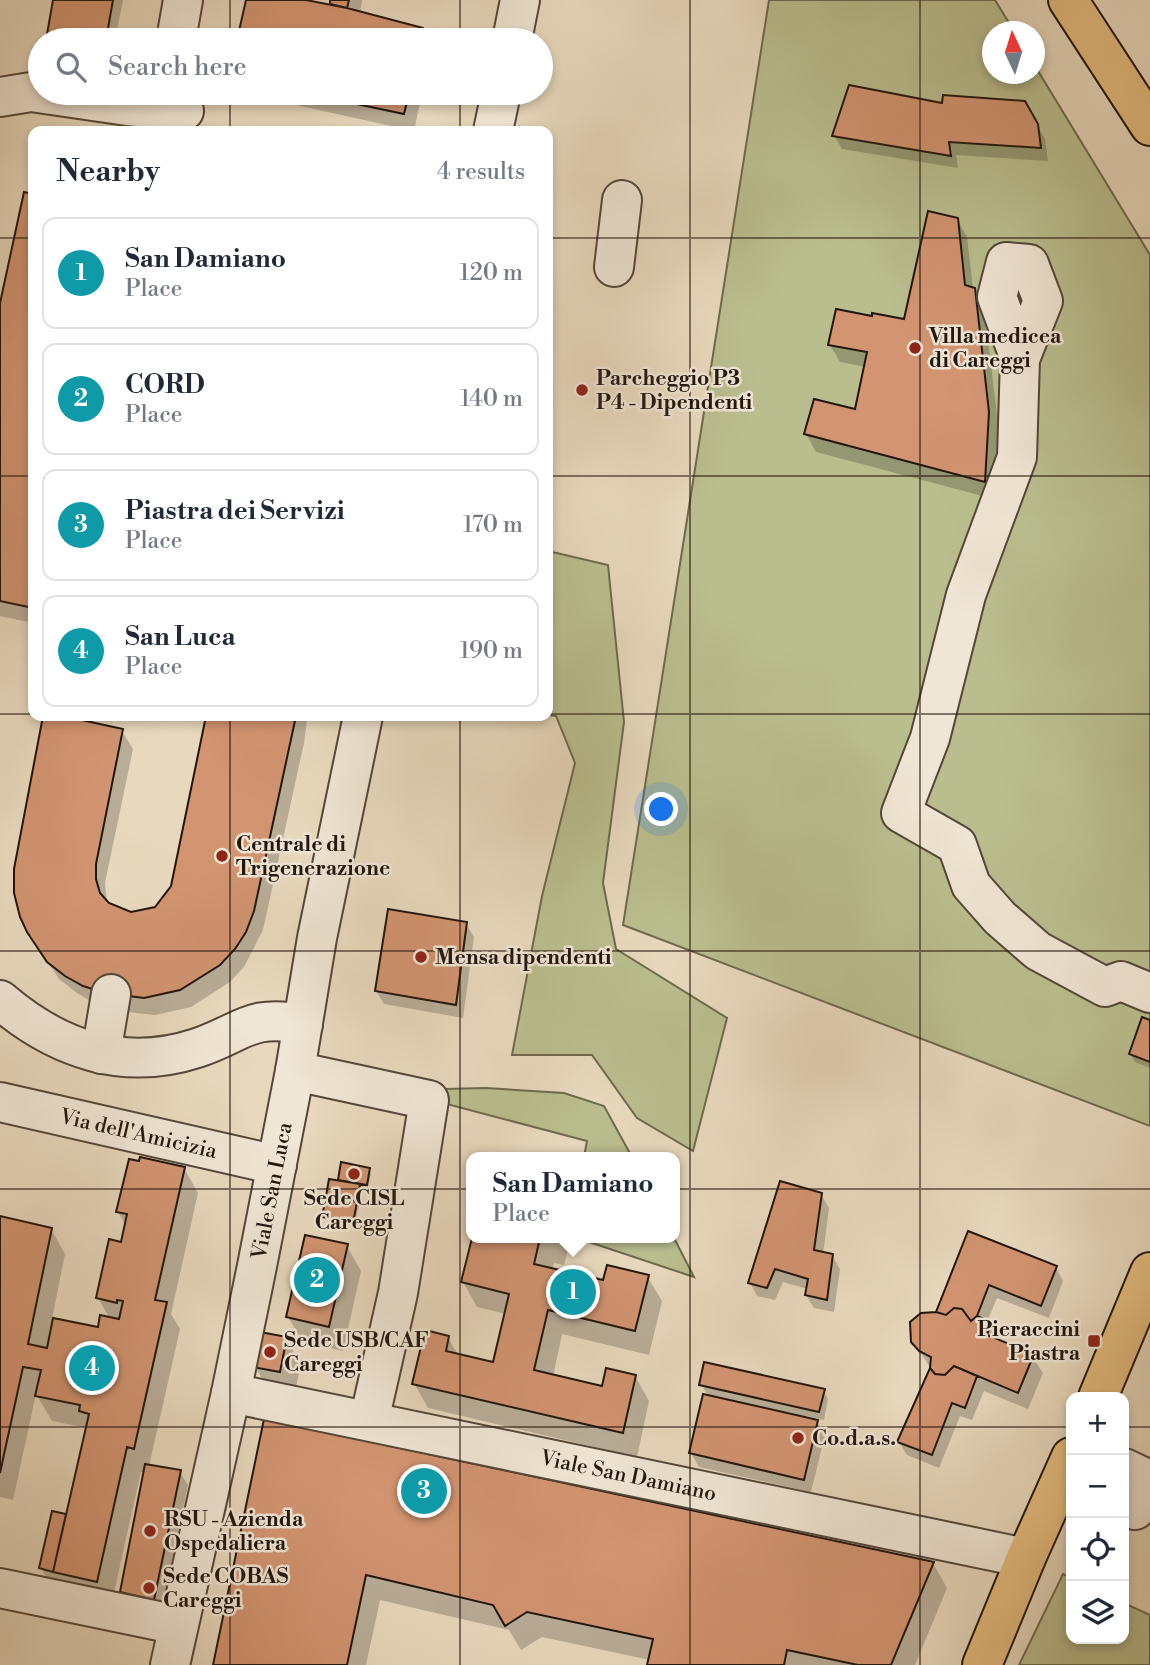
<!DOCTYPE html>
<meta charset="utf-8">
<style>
:root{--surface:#fff;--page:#f6f6f7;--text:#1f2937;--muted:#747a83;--line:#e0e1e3;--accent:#8f2418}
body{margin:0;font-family:"Libre Bodoni",serif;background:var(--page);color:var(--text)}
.controls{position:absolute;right:21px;bottom:21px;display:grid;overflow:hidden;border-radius:14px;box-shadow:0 4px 10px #0003}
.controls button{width:63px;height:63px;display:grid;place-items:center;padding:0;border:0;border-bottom:2px solid var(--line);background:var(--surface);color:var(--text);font:35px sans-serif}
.compass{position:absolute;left:982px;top:21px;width:63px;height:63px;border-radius:50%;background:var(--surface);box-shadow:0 4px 10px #0003;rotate:356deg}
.you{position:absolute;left:662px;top:810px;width:24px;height:24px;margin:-18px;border:5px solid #fff;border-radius:50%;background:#1a73e8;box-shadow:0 0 0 10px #1a73e833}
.badge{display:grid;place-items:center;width:46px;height:46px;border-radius:50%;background:var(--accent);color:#fff;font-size:23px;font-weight:700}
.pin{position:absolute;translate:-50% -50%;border:4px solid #fff;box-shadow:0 2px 7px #0006}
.popup{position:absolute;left:466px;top:1152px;width:214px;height:91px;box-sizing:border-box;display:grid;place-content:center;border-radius:14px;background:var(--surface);filter:drop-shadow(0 2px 5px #0005);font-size:23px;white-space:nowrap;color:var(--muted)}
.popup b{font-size:26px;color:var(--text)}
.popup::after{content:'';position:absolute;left:50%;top:100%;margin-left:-14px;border:14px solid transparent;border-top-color:var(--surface)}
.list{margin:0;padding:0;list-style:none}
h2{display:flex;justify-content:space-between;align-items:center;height:91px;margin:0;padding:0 28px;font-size:30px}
h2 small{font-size:23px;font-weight:400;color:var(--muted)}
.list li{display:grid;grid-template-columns:46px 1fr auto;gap:21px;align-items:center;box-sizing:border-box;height:112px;margin:0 14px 14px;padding:0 14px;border:2px solid var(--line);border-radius:14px}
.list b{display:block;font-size:26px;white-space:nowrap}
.list p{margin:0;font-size:23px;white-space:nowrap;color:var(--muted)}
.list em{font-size:23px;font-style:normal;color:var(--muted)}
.icon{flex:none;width:38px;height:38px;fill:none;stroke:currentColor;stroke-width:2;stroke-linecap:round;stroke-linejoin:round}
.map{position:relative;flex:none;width:1150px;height:1665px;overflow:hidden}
.search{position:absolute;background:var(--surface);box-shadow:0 4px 10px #0003;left:28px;top:28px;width:525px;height:77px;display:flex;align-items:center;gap:18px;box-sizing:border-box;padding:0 24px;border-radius:38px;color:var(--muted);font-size:26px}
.panel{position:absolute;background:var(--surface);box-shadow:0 4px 10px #0003;left:28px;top:126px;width:525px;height:595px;border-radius:14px}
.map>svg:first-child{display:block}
</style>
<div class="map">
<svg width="1150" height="1665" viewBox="0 0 1150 1665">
<rect width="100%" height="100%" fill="#e8d9be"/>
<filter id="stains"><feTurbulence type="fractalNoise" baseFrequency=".00286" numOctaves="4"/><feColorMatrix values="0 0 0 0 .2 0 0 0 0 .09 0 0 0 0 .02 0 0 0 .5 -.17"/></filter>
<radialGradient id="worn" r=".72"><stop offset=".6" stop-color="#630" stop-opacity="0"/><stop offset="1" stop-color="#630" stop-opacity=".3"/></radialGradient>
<path fill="#babe8f" stroke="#6e6a4e" stroke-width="2" d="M769,0H995L1014,31L992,32V74H1034L1035,66L1150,255V1126L623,925Z
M548,551L608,565L624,722L603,883L616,949L727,1018L693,1151L637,1118L592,1055H512L542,896L575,763L556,716L548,715Z
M486,1088L564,1093L604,1106L632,1157H584L587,1141L443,1103L444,1089Z
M577,1238H674L694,1277Z
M1063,1574L1071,1578V1639H1124V1603L1150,1615V1665H1019Z"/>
<path fill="#0003" d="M55,0H123L115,40H48Z
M248,0H296L331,6L332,0H362L360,13L421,30L427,40H239Z
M241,93H422L414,131Z
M1024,102L1045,139L1048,161L956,155L958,168L842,149L834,135L944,105Z
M25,194L33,196V623L0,616V312Z
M957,219L967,237L973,289L984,307L999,431L994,499L816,452L806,434L856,411L866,367L840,362L830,345L905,321Z
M45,716H55L122,731L133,749L105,883L107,904L131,914L156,908L173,887L208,716H304L307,720L304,743L263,930L244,967L230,982L191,1007L155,1015L117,1011L95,1004L77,993L59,979L38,947L15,869Z
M466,924L474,937L463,1018L384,1004L376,991Z
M1150,1022V1068L1135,1062L1130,1054Z
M342,1164L369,1170L371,1173L368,1188L362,1187L355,1226L326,1220L324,1217L339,1182Z
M184,1168L198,1193L171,1314L180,1329L149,1466L180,1472L188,1485L161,1612L129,1605L121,1592L145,1472H141L111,1606L70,1597L60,1580L46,1577L41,1568L65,1516L67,1519L87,1428L52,1421L36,1394L13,1500L0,1497V1218L51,1229L65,1254L52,1319L99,1329L110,1319L98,1298L123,1244L126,1226L118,1212Z
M821,1194L829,1208L823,1254L832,1255L840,1269L834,1312L814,1308L806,1295L808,1289L783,1282L775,1300L757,1296L750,1283Z
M969,1233L1056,1268L1063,1281L1049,1318L997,1298L987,1322L990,1323L1000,1341L1032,1356L1043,1373L1028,1409L984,1391L972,1420L960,1416L939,1468L907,1455L899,1442L931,1369L913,1341L937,1314Z
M473,1238H571L564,1265L554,1263L552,1270L605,1282L647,1276L662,1301L649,1355L562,1334L553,1377L603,1389L635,1376L649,1401L637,1457L428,1408L414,1383L448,1338L459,1356L494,1364L506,1314L477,1307L463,1282Z
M347,1246L361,1271L343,1351L303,1342L288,1317Z
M286,1339L301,1364L294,1396L269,1391L255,1366Z
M701,1384L823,1391L828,1399L824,1420L807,1416L806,1419L817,1422L825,1435L811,1492L699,1467L691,1453L708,1396Z
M266,1421L933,1563L947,1588L915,1665H649L650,1660L542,1637L521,1650L509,1630L380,1600L366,1665H215Z"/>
<path fill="#d29471" stroke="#22160d" stroke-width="2" d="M53,0H113L106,40H46Z
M246,0H306L347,8L423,28L420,40H237Z
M330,0H349L347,8L330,4Z
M849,85L942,103L943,95L1025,101L1038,124L1041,148L949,142L951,156L832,136Z
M305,93H409L404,114Z
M24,192L33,194V608L0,601V303Z
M928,211L958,218L965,285L975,288L989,412L985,482L804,434L814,399L855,409L867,352L828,345L836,309L872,316V313L904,319Z
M43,716H63L123,729L96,864V879L100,893L109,903L131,912L155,907L171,886L206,716H296L254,911L246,932L235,949L220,965L180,990L144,998L105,993L83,986L65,976L47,962L27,932L20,917L14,893V869Z
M388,909L467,922L456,1005L375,991Z
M1142,1017L1150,1020V1062L1129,1054Z
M140,1157L185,1167L155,1300L167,1302L134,1449L127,1447L97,1582L53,1572L89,1414L79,1411L80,1405L35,1396L41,1370L23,1367L0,1473V1216L52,1228L28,1344L47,1348L53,1318L98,1327L100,1315L119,1319L123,1301L117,1300V1303L96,1298L109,1239L121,1242L127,1214L116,1212L129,1159L139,1161Z
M341,1162L370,1168L367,1185L338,1180Z
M329,1179L360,1184L357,1202L326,1196Z
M780,1181L822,1193L814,1250L833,1254L827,1300L805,1295L808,1279L775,1269L767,1288L748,1283Z
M326,1196L357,1202L353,1223L322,1217Z
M968,1231L1057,1266L1041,1306L989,1285L977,1316L971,1321L962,1309L954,1308L946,1315L936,1312Z
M305,1235L348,1244L329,1327L286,1317Z
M472,1238H551L550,1241L540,1238L534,1264L603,1280L607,1265L649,1275L635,1331L548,1310L534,1370L602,1386L606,1368L636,1375L623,1433L412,1384L425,1330L449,1336L446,1351L493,1362L509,1294L461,1282Z
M954,1308L962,1309L971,1321L977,1316L991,1322L987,1335L1034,1354L1018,1393L954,1366L945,1375L935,1374L930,1368L931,1357L919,1351L911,1342L910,1322L921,1313L936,1312L946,1315Z
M260,1332L287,1337L280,1372L253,1367Z
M704,1362L825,1389L819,1412L699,1385Z
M954,1366L977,1376L965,1408L952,1403L932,1455L897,1442L930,1368L935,1374L945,1375Z
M703,1394L818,1420L804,1480L689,1453Z
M264,1419L934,1562L891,1665H858L787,1650L784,1665H647L653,1639L527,1612L505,1626L493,1605L366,1575L347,1665H213Z
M145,1464L181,1470L154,1600L120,1592Z
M52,1511L66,1514L53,1572L39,1568Z"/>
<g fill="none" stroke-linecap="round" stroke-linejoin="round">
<defs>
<g id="minor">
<path d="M176,40L183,0"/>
<path d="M512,40L520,0"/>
<path d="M0,97L31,92L127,106L184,111"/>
<path d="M493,131L501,93"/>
<path d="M614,267L622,200"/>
<path d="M1020,359L997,297L1006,262L1029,264L1043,301L1020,359L1017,457L966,595L930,738L901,813L957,845L971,885L1000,918L1038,951L1105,987L1121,981L1150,993"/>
<path d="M0,1000C57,1049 124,1072 197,1048C244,1032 249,1014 303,1024"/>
<path d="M101,1054L111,994"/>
<path d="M295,1071L429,1100L398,1293L369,1421"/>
<path id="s1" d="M0,1102L277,1165"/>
<path id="s2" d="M231,1393L1026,1558"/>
<path d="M1124,1468L1143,1477L1135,1510L1124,1506"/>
<path d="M0,1588L178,1625"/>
<path id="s3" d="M170,1665L231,1393L257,1266L295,1071L317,938L363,716"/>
</g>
<path id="major" d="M1068,0L1150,126
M1098,1397L1150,1272
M982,1665L1026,1558L1071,1457"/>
</defs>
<use href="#minor" stroke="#544739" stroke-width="42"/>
<use href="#major" stroke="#22160d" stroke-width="42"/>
<use href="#minor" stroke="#f0e6d5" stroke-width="38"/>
<use href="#major" stroke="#e4bc7f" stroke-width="38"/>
</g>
<path fill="none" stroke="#22160d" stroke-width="2" stroke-opacity="0.55" d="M230,0V40M460,0V40M690,0V1665M920,0V1665M230,93V131M460,93V131M0,238H33M548,238H1150M0,476H33M548,476H1150M0,714H33M548,714H1150M230,716V1665M460,716V1665M0,951H1150M0,1189H1150M0,1427H1071M1124,1427H1150"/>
<g fill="#8f2418" stroke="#f0e6d5" stroke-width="2.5">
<circle cx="915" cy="348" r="7"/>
<circle cx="582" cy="390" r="7"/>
<circle cx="222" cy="856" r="7"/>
<circle cx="421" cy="957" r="7"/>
<circle cx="354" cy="1174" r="7"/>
<rect x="1087" y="1334" width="14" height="14" rx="3.5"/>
<circle cx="270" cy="1352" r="7"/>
<circle cx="798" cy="1438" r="7"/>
<circle cx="150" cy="1531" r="7"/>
<circle cx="149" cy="1588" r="7"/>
</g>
<g text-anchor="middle" stroke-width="5" stroke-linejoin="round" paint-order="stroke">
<g font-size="21" font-weight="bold" fill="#22160d" stroke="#f0e6d5" text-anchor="start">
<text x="929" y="343">Villa medicea<tspan x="929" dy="24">di Careggi</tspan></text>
<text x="596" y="385">Parcheggio P3<tspan x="596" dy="24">P4 - Dipendenti</tspan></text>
<text x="236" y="851">Centrale di<tspan x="236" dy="24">Trigenerazione</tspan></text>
<text x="435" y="964">Mensa dipendenti</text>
<text x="354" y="1205" text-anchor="middle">Sede CISL<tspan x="354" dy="24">Careggi</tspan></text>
<text x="1080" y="1336" text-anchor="end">Pieraccini<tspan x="1080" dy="24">Piastra</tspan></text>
<text x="284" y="1347">Sede USB/CAF<tspan x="284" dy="24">Careggi</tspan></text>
<text x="812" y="1445">Co.d.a.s.</text>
<text x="164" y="1526">RSU - Azienda<tspan x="164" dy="24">Ospedaliera</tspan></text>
<text x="163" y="1583">Sede COBAS<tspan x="163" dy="24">Careggi</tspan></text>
</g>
<g font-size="21" fill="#22160d" stroke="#f0e6d5">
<text dy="7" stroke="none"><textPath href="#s1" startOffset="142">Via dell'Amicizia</textPath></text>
<text dy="7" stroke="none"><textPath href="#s3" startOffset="485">Viale San Luca</textPath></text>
<text dy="7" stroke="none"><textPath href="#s2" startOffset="406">Viale San Damiano</textPath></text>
</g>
</g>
<rect width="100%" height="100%" filter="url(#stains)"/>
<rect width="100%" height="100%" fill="url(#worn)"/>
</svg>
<div class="controls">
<button>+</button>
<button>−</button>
<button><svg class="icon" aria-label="locate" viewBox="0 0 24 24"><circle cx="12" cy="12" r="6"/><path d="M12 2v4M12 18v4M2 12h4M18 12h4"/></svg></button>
<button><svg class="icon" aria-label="layers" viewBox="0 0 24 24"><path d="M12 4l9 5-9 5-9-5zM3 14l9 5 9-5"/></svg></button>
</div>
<svg class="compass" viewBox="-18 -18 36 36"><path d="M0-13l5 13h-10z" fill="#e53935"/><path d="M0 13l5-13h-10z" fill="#747a83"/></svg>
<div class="you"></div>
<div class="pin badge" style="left:573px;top:1292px;background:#0f9aa8">1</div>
<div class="popup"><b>San Damiano</b>Place</div>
<div class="pin badge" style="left:317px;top:1280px;background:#0f9aa8">2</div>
<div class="pin badge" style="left:424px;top:1491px;background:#0f9aa8">3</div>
<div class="pin badge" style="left:92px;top:1368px;background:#0f9aa8">4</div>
<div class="search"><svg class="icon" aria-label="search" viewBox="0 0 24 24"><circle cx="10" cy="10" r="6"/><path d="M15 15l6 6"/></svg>Search here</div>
<section class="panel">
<h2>Nearby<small>4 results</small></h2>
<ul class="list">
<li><span class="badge" style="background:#0f9aa8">1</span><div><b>San Damiano</b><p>Place</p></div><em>120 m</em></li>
<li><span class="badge" style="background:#0f9aa8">2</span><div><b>CORD</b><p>Place</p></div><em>140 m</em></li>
<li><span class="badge" style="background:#0f9aa8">3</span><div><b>Piastra dei Servizi</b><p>Place</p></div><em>170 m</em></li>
<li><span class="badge" style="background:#0f9aa8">4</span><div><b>San Luca</b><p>Place</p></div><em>190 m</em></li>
</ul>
</section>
</div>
